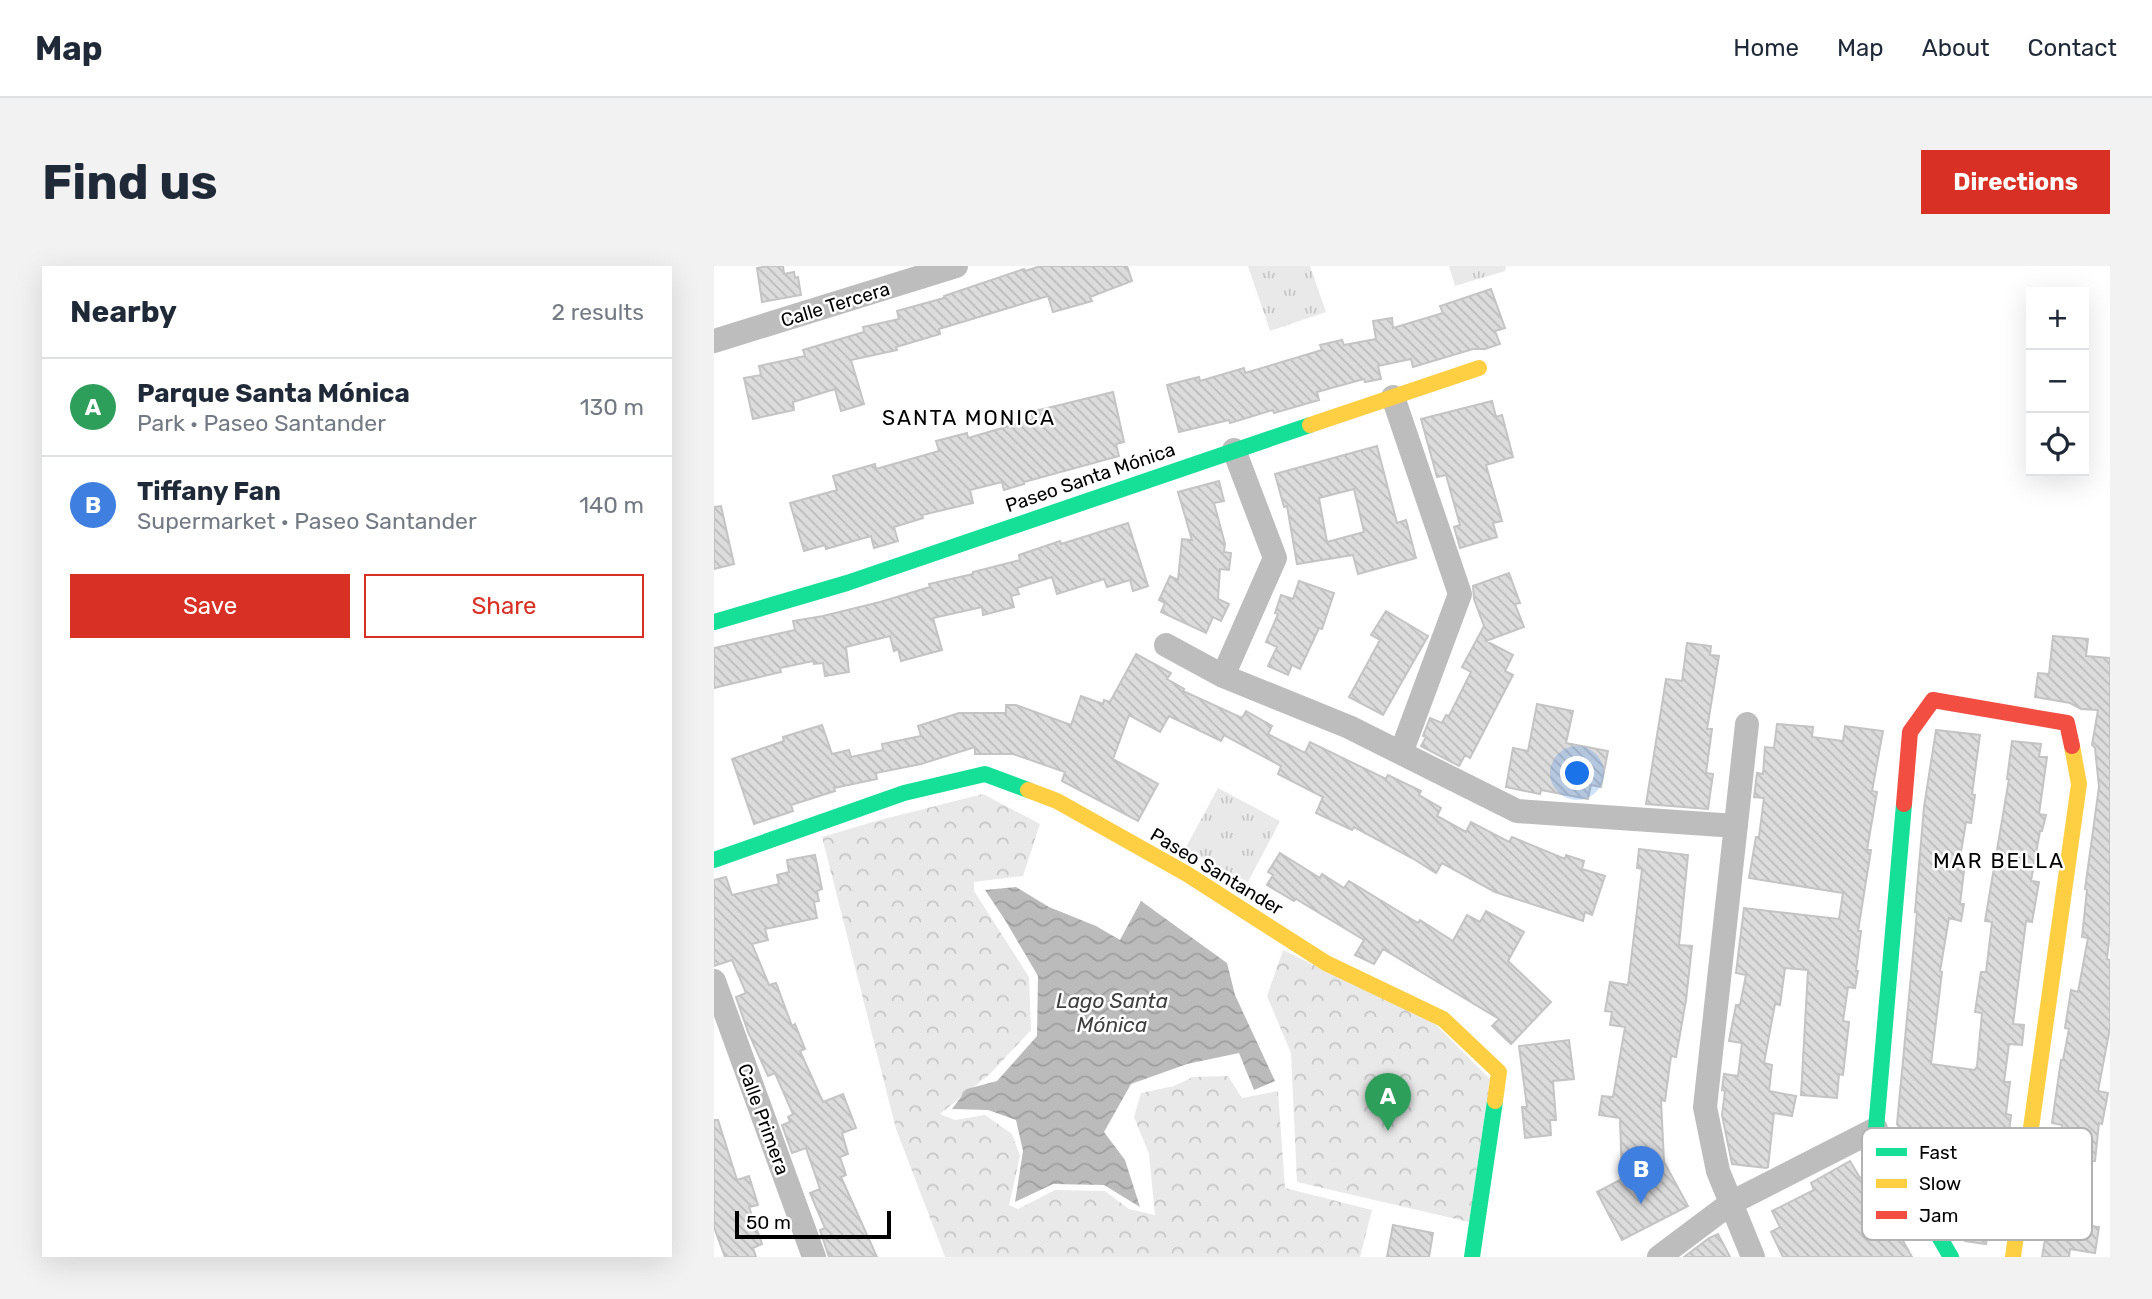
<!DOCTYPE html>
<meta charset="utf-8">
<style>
:root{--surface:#fff;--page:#f2f2f3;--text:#1f2937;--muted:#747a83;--line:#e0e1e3;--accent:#d93025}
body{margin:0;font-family:Rubik,sans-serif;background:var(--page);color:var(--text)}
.controls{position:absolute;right:21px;top:21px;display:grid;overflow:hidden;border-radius:0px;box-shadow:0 7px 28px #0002}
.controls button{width:63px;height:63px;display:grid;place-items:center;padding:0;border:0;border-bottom:2px solid var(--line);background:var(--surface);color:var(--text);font:35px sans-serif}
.scale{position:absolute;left:21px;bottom:18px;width:156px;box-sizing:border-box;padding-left:7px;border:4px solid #000;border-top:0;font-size:19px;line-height:24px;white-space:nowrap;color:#000;-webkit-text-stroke:5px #fff;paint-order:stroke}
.you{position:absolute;left:864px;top:508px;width:24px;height:24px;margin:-18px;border:5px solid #fff;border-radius:50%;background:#1a73e8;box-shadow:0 0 0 10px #1a73e833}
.badge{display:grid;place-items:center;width:46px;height:46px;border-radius:50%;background:var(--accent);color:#fff;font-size:23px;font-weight:700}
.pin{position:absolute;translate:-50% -58px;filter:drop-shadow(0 2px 4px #0008)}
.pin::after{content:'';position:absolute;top:37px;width:24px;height:21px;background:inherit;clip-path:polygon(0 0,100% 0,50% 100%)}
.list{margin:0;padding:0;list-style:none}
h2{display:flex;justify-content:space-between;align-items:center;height:91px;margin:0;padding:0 28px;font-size:30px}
h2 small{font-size:23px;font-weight:400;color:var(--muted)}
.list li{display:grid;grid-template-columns:46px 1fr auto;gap:21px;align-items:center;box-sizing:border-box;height:98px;padding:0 28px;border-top:2px solid var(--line)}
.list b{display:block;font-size:26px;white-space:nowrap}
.list p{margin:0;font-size:23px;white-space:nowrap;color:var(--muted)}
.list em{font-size:23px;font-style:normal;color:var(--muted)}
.actions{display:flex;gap:14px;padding:21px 28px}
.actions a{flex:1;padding:16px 0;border:2px solid var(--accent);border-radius:0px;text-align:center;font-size:24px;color:var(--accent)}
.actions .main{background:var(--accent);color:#fff}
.icon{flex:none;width:38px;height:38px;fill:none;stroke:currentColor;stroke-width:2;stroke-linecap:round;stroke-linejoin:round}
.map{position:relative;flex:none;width:1396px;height:991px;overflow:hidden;border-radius:0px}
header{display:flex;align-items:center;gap:42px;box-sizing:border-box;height:98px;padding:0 35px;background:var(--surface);border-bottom:2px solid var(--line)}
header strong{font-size:33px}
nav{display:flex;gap:38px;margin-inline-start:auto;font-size:24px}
.intro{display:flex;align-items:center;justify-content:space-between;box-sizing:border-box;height:168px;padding:0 42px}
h1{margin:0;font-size:49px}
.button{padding:18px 32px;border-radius:0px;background:var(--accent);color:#fff;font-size:24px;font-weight:700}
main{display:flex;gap:42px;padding:0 42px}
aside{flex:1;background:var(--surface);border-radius:0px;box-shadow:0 7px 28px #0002}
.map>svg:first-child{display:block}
</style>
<header>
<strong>Map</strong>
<nav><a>Home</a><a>Map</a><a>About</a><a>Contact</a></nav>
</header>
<div class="intro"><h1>Find us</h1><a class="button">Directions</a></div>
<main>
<aside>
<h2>Nearby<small>2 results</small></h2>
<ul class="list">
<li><span class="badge" style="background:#2e9e5b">A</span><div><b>Parque Santa Mónica</b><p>Park · Paseo Santander</p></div><em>130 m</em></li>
<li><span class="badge" style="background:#3f7fe0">B</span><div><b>Tiffany Fan</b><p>Supermarket · Paseo Santander</p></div><em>140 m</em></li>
</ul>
<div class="actions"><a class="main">Save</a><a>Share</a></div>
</aside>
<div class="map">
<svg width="1396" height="991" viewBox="0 0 1396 991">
<defs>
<pattern id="grass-tufts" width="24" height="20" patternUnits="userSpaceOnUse" patternTransform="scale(1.75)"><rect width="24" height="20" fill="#e9e9e9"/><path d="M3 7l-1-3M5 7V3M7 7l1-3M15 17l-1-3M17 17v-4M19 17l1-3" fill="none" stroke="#c6c6c6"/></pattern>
<pattern id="forest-crowns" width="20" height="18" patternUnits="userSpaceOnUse" patternTransform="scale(1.75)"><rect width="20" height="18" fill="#e9e9e9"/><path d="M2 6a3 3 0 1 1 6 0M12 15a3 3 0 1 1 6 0" fill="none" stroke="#c6c6c6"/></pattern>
<pattern id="water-waves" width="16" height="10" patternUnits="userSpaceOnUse" patternTransform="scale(1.75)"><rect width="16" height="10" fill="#bbb"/><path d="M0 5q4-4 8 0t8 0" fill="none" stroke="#9f9f9f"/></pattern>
<pattern id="building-back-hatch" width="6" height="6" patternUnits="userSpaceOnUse" patternTransform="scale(1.75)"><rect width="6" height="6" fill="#dcdcdc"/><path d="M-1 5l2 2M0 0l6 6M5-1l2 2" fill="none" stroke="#bbb"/></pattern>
</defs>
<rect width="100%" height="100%" fill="#fff"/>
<path fill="url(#grass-tufts)" d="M534,0H596L612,46L556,65Z
M735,0H792L791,5L741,20Z
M504,522L566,555L534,616L471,583Z"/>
<path fill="url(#forest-crowns)" d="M269,528L326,558L309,610L260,616V625L315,711L317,764L277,807L226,848L241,854L271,849L298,868L306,890L295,939L304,943L341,924L391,925L415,943L441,949L435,888L420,851L427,827L460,820L479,811L514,810L528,832L564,825L571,922L658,944L646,991H231L182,863L108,571L162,555Z
M569,684L721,758L776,813L755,956L583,916L577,787L553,730Z"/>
<path fill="url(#water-waves)" d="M302,621L335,641L382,660L406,674L427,635L513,697L521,729L561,815L540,824L525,787L473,798L417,818L390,866L411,894L426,941L390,919L339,918L301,936L309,885L302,854L274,844L238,843L253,823L283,815L323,770L324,710L291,654L271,624Z"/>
<path fill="url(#building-back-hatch)" stroke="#c4c4c4" stroke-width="2" fill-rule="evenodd" d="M54,0H69L70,8L80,6L81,12L84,11L87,29L48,36L43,2Z
M327,0H413L418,15L376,31L378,35L339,46L334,30L225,63L226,68L182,81L183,84L137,94L150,138L127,145L121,123L79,136L80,144L39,153L30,112L47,109L45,100L91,90L89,84L150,66L149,61L185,53L183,45L230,32V30L310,3L311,5Z
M777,23L791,62L781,65L786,78L771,83H759L699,101L697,93L664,100L667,113L651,116L650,113L603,126L605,134L560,147L559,144L516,157L515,154L465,166L453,119L485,111L486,115L530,102L531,107L608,84L606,79L628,74L630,79L662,73L659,55L678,52L679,62L729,47L726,40Z
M399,126L410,176L402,178L405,190L310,216V218L290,224L288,216L256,224L259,237L208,249L209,252L180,261L184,275L160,282L157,270L112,283L111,279L90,285L76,237L123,224L119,210L161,198L162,203L225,185L222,175L253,167L254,172L319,153L317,146Z
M778,135L782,151L788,149L799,191L772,199L788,255L779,257L783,271L746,282L740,261L746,259L732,209L723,211L707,153Z
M663,180L683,257L692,254L702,292L644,308L639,289L583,298L573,240L570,241L561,208ZM640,223L650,266L613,276L605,232Z
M505,215L510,235L500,237L511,278L510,286L517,287L515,304L506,303L504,333L515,338L507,355L499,351L492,367L447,346L451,337L445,334L456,310L464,314L468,273L478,274L464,226Z
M7,240L20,298L0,303V241Z
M414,257L434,320L419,325L416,314L393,321L390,313L343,328L338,311L303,322L305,328L297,330L300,341L269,349L268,341L219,352L228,384L187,395L184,383L180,385L176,370L132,381L135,406L111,410L109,397L100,398L99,395L66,402L67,406L0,422V382L81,364L79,355L109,350L166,336L216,321L215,318L259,308V306L306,294L305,289L346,275L347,278Z
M795,307L806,337L801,338L810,361L772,375L799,389L791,405L799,409L756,492L751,489L745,500L707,480L712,471L709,470L716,452L728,457L732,449L735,450L757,406L748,401L770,360L760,333L759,320Z
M585,315L620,327L608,363L605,362L586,403L578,399L574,409L554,400L563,381L552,376L564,348L561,347L567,329L579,333Z
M672,345L714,370L669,449L635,431L666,374L657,369Z
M1339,370L1374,373L1372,390L1396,392V665L1393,693L1396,694V762L1384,825L1394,827L1388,858L1385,857L1381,895H1374L1371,905L1366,958L1385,961L1381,987L1356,983L1355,991H1328L1337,939L1330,938L1336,888L1346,890L1348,859L1338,857L1347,794H1349L1355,763L1351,762L1357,724L1364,726L1374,672L1368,671L1373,624L1371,623L1385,521L1381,482L1378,479L1384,444L1367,443L1356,437L1321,431L1324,407L1335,408Z
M973,377L997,380L996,389L1005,390L993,463H998L992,507L999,508L994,543L932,538L952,413L968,415Z
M422,388L457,407L453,413L470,423L469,425L528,452L532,445L558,460L554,468L591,487L596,476L672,513L674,509L707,525L705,529L727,542L723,550L752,566L757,556L795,576L798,571L851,593L852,589L870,595L868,603L891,610L878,649L871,646L869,655L781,626L728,597L722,607L698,592L640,561L638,564L602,547L609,531L564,508L567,500L510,469L507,475L455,450L446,466L415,449L399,493L444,518L424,555L348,515L351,506L299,488H261V481L207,498L162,507L163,513L120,522L121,525L77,539L79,545L40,558L18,493L70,475L69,471L108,459L118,488L135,484L137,491L169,484L168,478L207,470L204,460L245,447H292V439H302L357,459L367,430L389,438L390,434L396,436Z
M823,438L859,445L852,477L894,485L887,521L877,519L874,533L827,524L826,528L792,521L799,482L814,485Z
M1063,458L1099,461L1098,471L1129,475L1131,460L1169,465L1158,525L1163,526L1153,584H1157L1144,665H1147L1142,705H1144L1141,722L1134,721L1129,755L1135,756L1129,809L1125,808L1123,832L1087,829L1094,704L1071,702L1066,739L1061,738L1050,797L1058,799L1055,825L1082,830L1078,850L1060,847L1054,901L1052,902L1018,898L1008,849L1011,825L1008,824L1010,808L1024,810L1028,777L1015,775L1022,739H1026L1032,709L1022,707L1030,642L1125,653L1129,627L1035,612L1042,571H1045L1050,532L1040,531L1043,507L1049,508L1051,481L1060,482Z
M1222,464L1266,469L1258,528L1261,529L1257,557L1252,556L1244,604L1250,605L1246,638H1250L1247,655L1235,652L1226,705L1228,706L1217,798L1261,804L1263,800L1268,747L1261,746L1267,706H1272L1278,656L1271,655L1295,513H1293L1298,475L1327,478L1325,491H1333L1325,548L1332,549L1328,565H1326L1317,615L1325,616L1318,656L1312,655L1299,758L1310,759L1308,779L1295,778L1290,816H1296L1292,848L1297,849L1295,867H1289L1286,879L1273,948L1282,950L1279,967L1274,966L1272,978L1251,975L1243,961L1248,928L1238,927L1244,897L1210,905L1183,858L1203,646H1201L1210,541Z
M925,583L974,589L965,679L978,680L972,734L962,791L957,790L951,835L947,834L950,896L974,940L908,974L883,926L908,913L906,852L885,849L888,830L899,831L911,761L896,759L898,746L891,745L896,716L914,719L928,603L923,602Z
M566,587L606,612L608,608L630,622L635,615L704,657L706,654L739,675L753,649L766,656L772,645L810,666L794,695L837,736L797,778L778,760L785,753L669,683L660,698L641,689L650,674L582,633L580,635L553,619L559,609L554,606Z
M101,589L108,623L103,625L105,635L100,636L103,652L51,663L54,674L38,678L55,719L62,717L78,760L81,758L91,783L86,785L109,836L129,828L142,862L128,867L134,888L126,891L132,909L127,911L163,991H115L106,964L111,962L96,927L106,923L92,882L78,887L68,859L76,856L74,851L79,848L61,807L54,810L34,766L22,731L32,727L18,694L0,700V614L12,611L18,629L65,618L63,609L75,606L73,594Z
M855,774L860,813L839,815L842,854H836L837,869L811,872L808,841H813L805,780Z
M0,854H4L23,914L35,910L44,939L35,941L48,978L39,982L42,991H11L0,961Z
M1136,895L1146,912L1158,905L1169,925L1163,928L1198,991H1069L1057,966L1066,961L1058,945L1100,924L1097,917Z
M679,959L719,967L715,991H673Z
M1004,968L1016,991H970L995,972Z"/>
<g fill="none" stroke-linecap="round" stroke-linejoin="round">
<path stroke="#bdbdbd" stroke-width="24" d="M0,75L242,0
M679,131L746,328L687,487
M452,379L509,410L635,461L803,545L1022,560
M509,410L561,292L520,184
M1033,458L991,841L1004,905L1039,991
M0,715L100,991
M945,991L1017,937L1162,863"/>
<path stroke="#16e098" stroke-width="16" d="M0,356L133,317L596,159
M1190,538L1162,863L1237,991
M0,594L190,527L271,508L314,524
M758,991L781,835"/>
<path stroke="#ffcf43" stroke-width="16" d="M596,159L765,102
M314,524L343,535L473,608L612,697L729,753L785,806L781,835
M1299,991L1365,518L1358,480"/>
<path stroke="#f24e42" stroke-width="16" d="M1190,538L1196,466L1219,434L1353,457L1358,480"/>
</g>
<g text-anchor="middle" stroke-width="5" stroke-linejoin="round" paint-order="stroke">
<g font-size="19" fill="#000" stroke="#fff">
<text transform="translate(121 38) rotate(-17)" y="7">Calle Tercera</text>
<text transform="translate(376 211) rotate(-19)" y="7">Paseo Santa Mónica</text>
<text transform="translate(503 605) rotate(31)" y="7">Paseo Santander</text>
<text transform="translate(50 853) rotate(70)" y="7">Calle Primera</text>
</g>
<g font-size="21" letter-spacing="2" fill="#000" stroke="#fff">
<text x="255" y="159">SANTA MONICA</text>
<text x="1285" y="602">MAR BELLA</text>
</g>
<g font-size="21" font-style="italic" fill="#3f3f3f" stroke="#fff">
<text x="398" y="742">Lago Santa<tspan x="398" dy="24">Mónica</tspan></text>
</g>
</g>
<rect x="1148" y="862" width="230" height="112" rx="10" fill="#fff" stroke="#b2b2b2" stroke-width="2"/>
<rect x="1162" y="882" width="31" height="8" fill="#16e098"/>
<rect x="1162" y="913" width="31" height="9" fill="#ffcf43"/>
<rect x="1162" y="945" width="31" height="8" fill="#f24e42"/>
<g font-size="19" fill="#000">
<text x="1205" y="893">Fast</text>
<text x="1205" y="924">Slow</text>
<text x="1205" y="956">Jam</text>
</g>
</svg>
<div class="controls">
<button>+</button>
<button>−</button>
<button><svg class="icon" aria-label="locate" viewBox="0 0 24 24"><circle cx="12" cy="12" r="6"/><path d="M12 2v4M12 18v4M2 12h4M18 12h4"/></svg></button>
</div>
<div class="scale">50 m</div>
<div class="you"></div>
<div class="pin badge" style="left:674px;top:865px;background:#2e9e5b">A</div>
<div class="pin badge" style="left:927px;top:938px;background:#3f7fe0">B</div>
</div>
</main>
